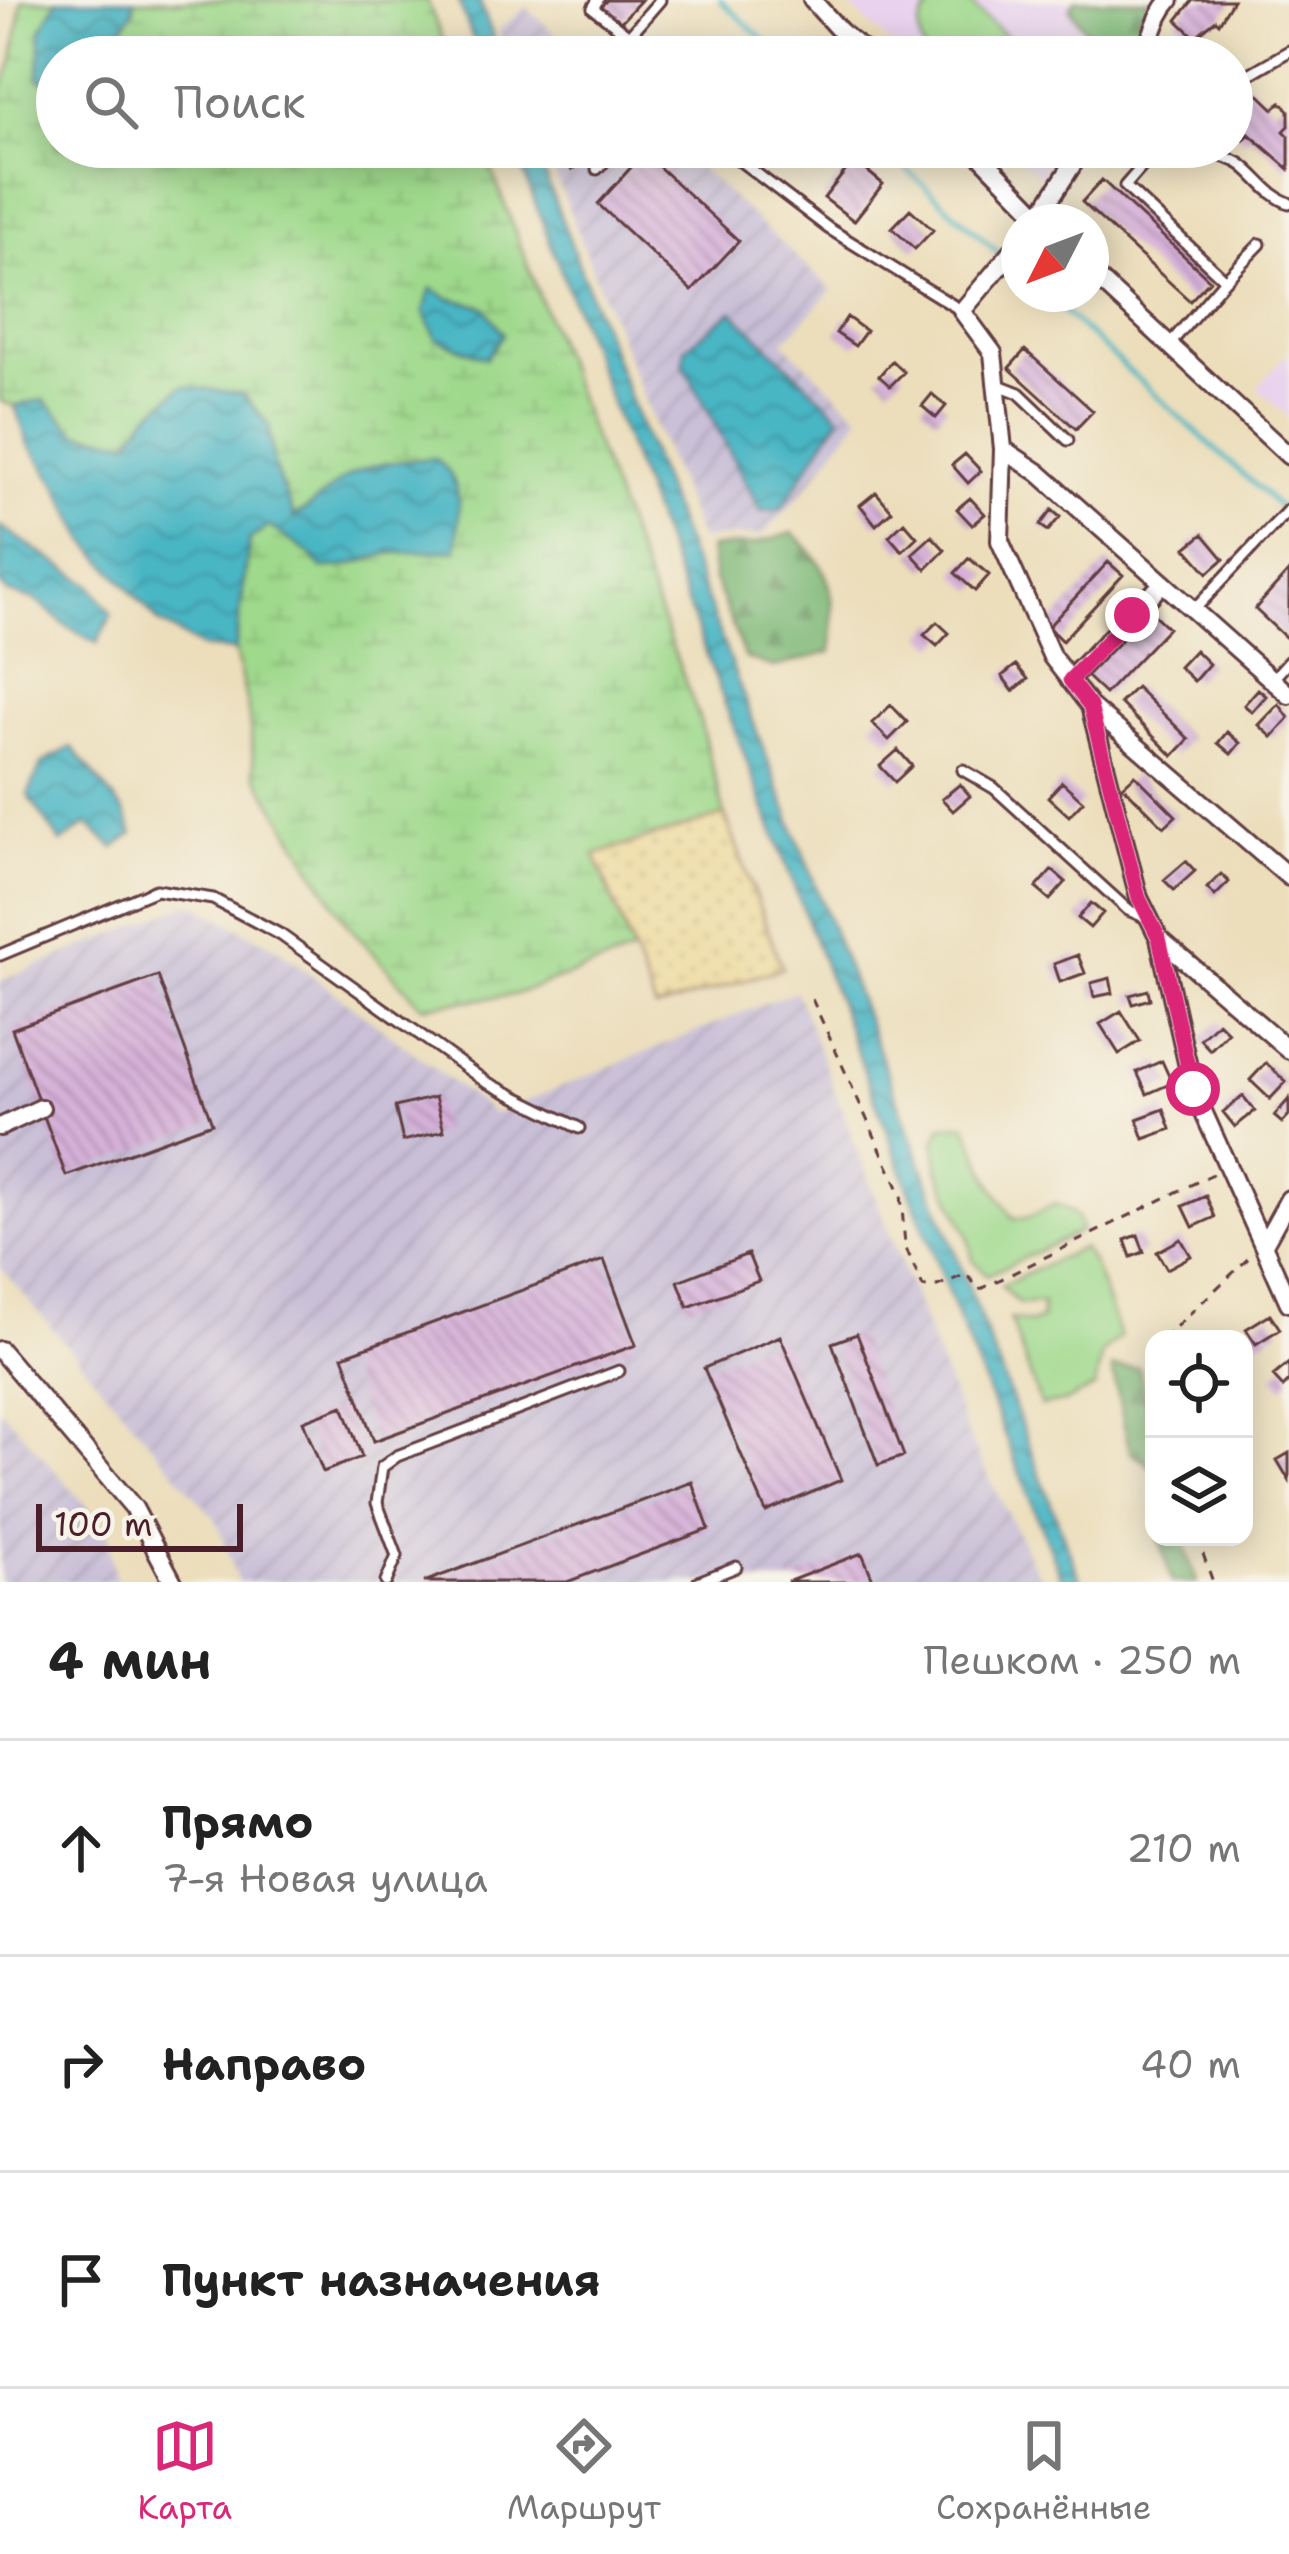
<!DOCTYPE html>
<html lang="ru">
<meta charset="utf-8">
<style>
:root{--surface:#fff;--page:#f2f2f2;--text:#222;--muted:#767676;--line:#e0e0e0;--accent:#db2777}
body{margin:0;font-family:"Shantell Sans",sans-serif;background:var(--page);color:var(--text)}
.controls{position:absolute;right:36px;bottom:36px;display:grid;overflow:hidden;border-radius:24px;box-shadow:0 6px 30px #0003}
.controls button{width:108px;height:108px;display:grid;place-items:center;padding:0;border:0;border-bottom:3px solid var(--line);background:var(--surface);color:var(--text);font:60px sans-serif}
.compass{position:absolute;left:1001px;top:204px;width:108px;height:108px;border-radius:50%;background:var(--surface);box-shadow:0 6px 30px #0003;rotate:228deg}
.scale{position:absolute;left:36px;bottom:30px;width:207px;box-sizing:border-box;padding-left:12px;border:6px solid #4a1f2b;border-top:0;font-size:33px;line-height:42px;white-space:nowrap;color:#4a1f2b;-webkit-text-stroke:9px #f7f3e8;paint-order:stroke}
.stop{position:absolute;width:36px;height:36px;margin:-27px;border:9px solid #db2777;border-radius:50%;background:#fff}
.stop.end{background:#db2777;border-color:#fff;box-shadow:0 3px 12px #0008}
.list{margin:0;padding:0;list-style:none}
h2{display:flex;justify-content:space-between;align-items:center;height:156px;margin:0;padding:0 48px;font-size:51px}
h2 small{font-size:39px;font-weight:400;color:var(--muted)}
.list li{display:grid;grid-template-columns:78px 1fr auto;gap:36px;align-items:center;box-sizing:border-box;height:216px;padding:0 48px;border-top:3px solid var(--line)}
.list b{display:block;font-size:45px;white-space:nowrap}
.list p{margin:0;font-size:39px;white-space:nowrap;color:var(--muted)}
.list em{font-size:39px;font-style:normal;color:var(--muted)}
.icon{flex:none;width:66px;height:66px;fill:none;stroke:currentColor;stroke-width:2;stroke-linecap:round;stroke-linejoin:round}
.map{position:relative;flex:none;width:1289px;height:1582px;overflow:hidden}
.search{position:absolute;background:var(--surface);box-shadow:0 6px 30px #0003;left:36px;right:36px;top:36px;height:132px;display:flex;align-items:center;gap:30px;box-sizing:border-box;padding:0 42px;border-radius:66px;color:var(--muted);font-size:45px}
.sheet{height:804px;background:var(--surface)}
nav{display:flex;justify-content:space-around;align-items:center;box-sizing:border-box;height:168px;border-top:3px solid var(--line);background:var(--surface);font-size:33px;color:var(--muted)}
nav a{display:grid;justify-items:center;gap:6px}
nav .on{color:var(--accent)}
.map>svg:first-child{display:block}
</style>
<div class="map">
<svg width="1289" height="1582" viewBox="0 0 1289 1582">
<defs>
<pattern id="industrial-furrows" width="10" height="10" patternUnits="userSpaceOnUse" patternTransform="scale(3)"><rect width="10" height="10" fill="#c9bfd7"/><path d="M-1 1l2-2M0 10L10 0M9 11l2-2" fill="none" stroke="#aea4b9"/></pattern>
<pattern id="forest-firs" width="22" height="20" patternUnits="userSpaceOnUse" patternTransform="scale(3)"><rect width="22" height="20" fill="#7fb978"/><path d="M5 1l3.5 6h-7zM16 11l3.5 6h-7z" fill="#6a9663"/></pattern>
<pattern id="wetland-marsh" width="20" height="14" patternUnits="userSpaceOnUse" patternTransform="scale(3)"><rect width="20" height="14" fill="#9fd98c"/><path d="M1 5h8M5 5V1M11 12h8M15 12V8" fill="none" stroke="#8aba79"/></pattern>
<pattern id="sand-dots" width="8" height="8" patternUnits="userSpaceOnUse" patternTransform="scale(3)"><rect width="8" height="8" fill="#eeda9e"/><path d="M2 2h.1M6 6h.1" fill="none" stroke="#cebb88" stroke-width="1.8" stroke-linecap="round"/></pattern>
<pattern id="water-waves" width="16" height="10" patternUnits="userSpaceOnUse" patternTransform="scale(3)"><rect width="16" height="10" fill="#49b6c4"/><path d="M0 5q4-4 8 0t8 0" fill="none" stroke="#3f939f"/></pattern>
<pattern id="building-back-hatch" width="6" height="6" patternUnits="userSpaceOnUse" patternTransform="scale(3)"><rect width="6" height="6" fill="#d6b1d9"/><path d="M-1 5l2 2M0 0l6 6M5-1l2 2" fill="none" stroke="#b08fb0"/></pattern>
</defs>
<rect width="100%" height="100%" fill="#f7f3e8"/>
<filter id="ink" filterUnits="userSpaceOnUse"><feTurbulence type="fractalNoise" baseFrequency=".00833" numOctaves="2"/><feDisplacementMap in="SourceGraphic" scale="24" xChannelSelector="R" yChannelSelector="G"/><feConvolveMatrix kernelMatrix="1 2 1 2 8 2 1 2 1" color-interpolation-filters="sRGB"/></filter>
<filter id="wash" filterUnits="userSpaceOnUse"><feTurbulence type="fractalNoise" baseFrequency=".004" numOctaves="4" result="noise"/><feDisplacementMap in="SourceGraphic" scale="48" xChannelSelector="R" yChannelSelector="G"/><feGaussianBlur stdDeviation="2.7" result="paint"/><feColorMatrix in="noise" values="0 0 0 0 0 0 0 0 0 0 0 0 0 0 0 0 0 1.4 0 .05"/><feComposite in="paint" operator="in"/></filter>
<g filter="url(#wash)">
<rect width="100%" height="100%" fill="#ecdebb"/>
<path fill="#e8d2ee" d="M842,0H1157L1119,42L1133,57H906Z
M1007,147H1065L1042,178Z
M1289,352V418L1257,387Z"/>
<path fill="url(#industrial-furrows)" d="M526,7L580,57H508L498,31Z
M544,147H677L832,290L783,342L860,416L805,490L763,535L700,539Z
M191,903L275,947L494,1114L796,991L966,1431L1042,1582H238L217,1521L0,1267V981Z
M0,1408L107,1529L116,1582H0Z"/>
<path fill="#9fd98c" stroke="#747c5c" stroke-width="3" d="M945,0L969,3L1029,57H928C912,34 919,10 945,0Z
M966,1124L990,1181L1013,1218H1027L1055,1204C1071,1209 1079,1215 1081,1231L987,1275L973,1260L968,1235L938,1169L935,1141L942,1126Z
M1082,1248L1093,1263L1120,1337L1102,1353L1095,1387L1067,1401L1041,1406L1010,1319L1032,1323L1041,1319L1042,1303L1019,1304L1001,1286Z"/>
<path fill="url(#forest-firs)" stroke="#646c52" stroke-width="3" d="M1075,0H1150C1135,18 1145,35 1125,57H1101L1099,48L1070,9Z
M793,533C834,569 837,600 831,652L774,667L745,658L714,579L710,548L755,544Z
M1112,1368H1139L1154,1433V1463L1151,1466L1130,1451Z
M1159,1537H1182L1197,1582H1172Z"/>
<path fill="url(#wetland-marsh)" stroke="#747c5c" stroke-width="3" fill-rule="evenodd" d="M22,0H57L41,30L39,78L57,89V147H483L699,718L725,815L595,855L633,953L513,995L422,1006L347,924L255,774L248,710L235,651L250,540L270,525L309,553L323,568L343,567L390,553L456,550L350,475L319,503L294,518L274,467L269,425L242,394L218,392L150,413L129,441L77,433L44,400L15,406L0,401V97L13,59ZM432,289L448,298L485,307L424,312Z
M134,0H427L449,57H104L132,12Z"/>
<path fill="url(#sand-dots)" stroke="#9c7c64" stroke-width="3" d="M725,815L782,968L656,1009L595,855Z"/>
<path fill="url(#water-waves)" stroke="#4a6a78" stroke-width="3" d="M57,0H134L132,12L104,57H57V89L39,79L41,30Z
M458,0H479L501,57H480Z
M514,147H534L1081,1582H1063L953,1305Z
M431,288L448,298L485,307L503,334L486,358L437,339L424,312Z
M732,311L840,416L781,509L761,511L684,365L685,348Z
M183,386L242,394L269,425L274,467L294,517C314,506 329,488 349,476C372,462 407,461 434,458C466,479 459,517 456,550L390,553L343,567L322,568L309,553L269,526L249,540L235,651L202,648L159,622L86,541L56,483L28,443L15,406L44,400L77,433L129,441L150,413Z
M0,526L91,585L112,614L97,643L65,625L36,600L8,593L0,585Z
M72,747L125,813L133,834L114,848L87,824L61,843L28,795L42,763Z"/>
<g fill="none" stroke-linecap="round" stroke-linejoin="round">
<path stroke="#49b6c4" stroke-width="4.5" d="M720,0L783,57
M882,147L1001,255
M1044,294L1289,516"/>
</g>
<g id="blocks">
<path fill="url(#building-back-hatch)" d="M607,0H641L618,25L600,7Z
M1193,0H1233L1219,23L1216,20L1195,37L1177,20Z
M1243,79L1274,109L1281,102L1289,110V126L1284,131L1289,136V169L1249,134L1244,140L1232,128V90Z
M549,147H593L572,170Z
M1100,147H1129L1118,163Z
M644,153L739,241L692,291L598,204Z
M854,160L883,184L854,221L824,198Z
M1102,180L1210,280L1190,301L1082,202Z
M910,209L933,230L915,249L892,228Z
M847,317L866,331L855,346L836,333Z
M1025,350L1093,411L1076,429L1009,368Z
M892,361L904,372L890,386L879,376Z
M932,394L946,406L936,418L922,406Z
M965,454L981,471L968,483L952,465Z
M876,492L892,511L876,525L860,505Z
M970,498L985,514L972,525L957,509Z
M1052,510L1060,517L1048,531L1040,525Z
M904,522L917,537L902,551L889,536Z
M1203,534L1224,559L1208,573L1186,548Z
M932,536L945,550L926,569L912,554Z
M969,558L989,575L975,591L955,573Z
M1108,562L1123,575L1062,641L1048,627Z
M1289,571V633L1285,637L1255,609Z
M1147,608L1168,628L1105,694L1084,674Z
M937,622L949,633L937,646L924,635Z
M1195,650L1209,664L1194,681L1179,667Z
M1016,665L1028,679L1013,691L1002,676Z
M1136,687L1189,739L1173,756L1120,703Z
M1258,689L1266,696L1252,712L1244,705Z
M1279,704L1289,718L1272,737L1259,725Z
M891,705L907,722L889,740L872,723Z
M1227,732L1240,743L1231,754L1218,743Z
M898,750L912,766L895,782L880,766Z
M1135,775L1176,816L1164,827L1123,786Z
M1062,782L1083,801L1069,816L1048,797Z
M960,784L970,796L953,811L942,799Z
M1186,861L1195,871L1174,890L1164,880Z
M1052,870L1066,882L1050,900L1036,888Z
M1221,874L1229,882L1215,896L1207,888Z
M1091,903L1103,913L1090,928L1078,918Z
M1078,955L1085,973L1060,982L1054,964Z
M158,976L212,1123L66,1176L12,1029Z
M1110,978L1113,993L1094,997L1091,983Z
M1148,990L1150,999L1133,1004L1130,995Z
M1121,1011L1140,1041L1119,1054L1100,1024Z
M1218,1022L1228,1032L1210,1050L1200,1039Z
M1162,1061L1172,1083L1147,1094L1137,1072Z
M1266,1063L1286,1082L1270,1099L1250,1080Z
M1243,1096L1255,1111L1235,1127L1223,1112Z
M435,1097L444,1131L403,1141L395,1107Z
M1289,1099V1115L1282,1123L1274,1116Z
M1164,1109L1171,1129L1144,1139L1137,1119Z
M1206,1196L1215,1217L1193,1227L1183,1206Z
M1138,1235L1144,1252L1131,1257L1125,1240Z
M1181,1239L1191,1256L1167,1269L1157,1252Z
M748,1254L759,1281L688,1307L678,1281Z
M604,1260L636,1345L374,1441L343,1356Z
M1270,1314L1280,1329L1256,1344L1246,1329Z
M857,1334L904,1456L878,1465L832,1343Z
M780,1336L841,1480L766,1512L704,1368Z
M1289,1363V1381L1283,1387L1273,1376Z
M343,1406L362,1457L323,1472L303,1421Z
M1289,1453V1480L1277,1460Z
M692,1482L709,1529L567,1582H424Z
M862,1553L874,1582H787Z"/>
</g>
</g>
<g filter="url(#ink)">
<use href="#blocks" fill-opacity="0" stroke="#623c41" stroke-width="3"/>
<g fill="none" stroke-linecap="round" stroke-linejoin="round">
<defs>
<path id="service" d="M598,0L593,8L629,36
M650,57L629,36L660,0
M1232,84L1289,51
M722,147L828,228L962,311
M1159,147L1125,186L1225,280L1168,346
M1206,147C1217,158 1230,156 1242,165C1258,177 1269,196 1289,203
M597,169L619,147
M1225,280L1260,244
M996,384L1019,393L1068,440
M1194,610L1289,509
M1272,680L1289,661
M963,770L994,788L1128,910L1144,917
M0,955L156,890L213,899L281,935L486,1082L579,1128
M386,1582L397,1556L377,1503L382,1467L397,1456L619,1371
M698,1582L736,1567"/>
<path id="minor" d="M812,0L841,32L871,57
M1141,57C1154,37 1154,18 1170,0
M972,147L1045,222
M1036,221L1084,147
M1019,243L962,311L993,353L1003,449L1000,541L1052,657L1090,706L1139,898L1159,938L1193,1089L1289,1303
M1091,272L1289,456
M1003,449L1039,473L1289,695
M1069,680L1163,583
M1090,706L1289,877
M1159,938L1289,1050
M0,1127L41,1108
M1264,1244L1289,1199
M0,1350L134,1508L173,1582"/>
</defs>
<use href="#service" stroke="#623c41" stroke-width="15"/>
<use href="#minor" stroke="#623c41" stroke-width="22"/>
<path stroke="#623c41" stroke-width="3" stroke-dasharray="9 9" stroke-linecap="butt" d="M812,999L901,1194L905,1246L923,1287L937,1286L967,1274L979,1290L1213,1174
M1163,1339L1253,1254
M1154,1362V1385
M1197,1537L1213,1582"/>
<use href="#service" stroke="#fff" stroke-width="9"/>
<use href="#minor" stroke="#fff" stroke-width="16"/>
</g>
</g>
<g fill="none" stroke-linecap="round" stroke-linejoin="round" filter="url(#ink)">
<path stroke="#db2777" stroke-width="15" d="M1132,615L1070,680L1090,706L1139,898L1159,938L1193,1089"/>
</g>
</svg>
<div class="controls">
<button><svg class="icon" aria-label="locate" viewBox="0 0 24 24"><circle cx="12" cy="12" r="6"/><path d="M12 2v4M12 18v4M2 12h4M18 12h4"/></svg></button>
<button><svg class="icon" aria-label="layers" viewBox="0 0 24 24"><path d="M12 4l9 5-9 5-9-5zM3 14l9 5 9-5"/></svg></button>
</div>
<svg class="compass" viewBox="-18 -18 36 36"><path d="M0-13l5 13h-10z" fill="#e53935"/><path d="M0 13l5-13h-10z" fill="#767676"/></svg>
<div class="scale">100 m</div>
<div class="stop" style="left:1193px;top:1089px"></div>
<div class="stop end" style="left:1132px;top:615px"></div>
<div class="search"><svg class="icon" aria-label="search" viewBox="0 0 24 24"><circle cx="10" cy="10" r="6"/><path d="M15 15l6 6"/></svg>Поиск</div>
</div>
<section class="sheet">
<h2>4 мин<small>Пешком · 250 m</small></h2>
<ul class="list">
<li><svg class="icon" aria-label="ahead" viewBox="0 0 24 24"><path d="M12 20V5M6 11l6-6 6 6"/></svg><div><b>Прямо</b><p>7-я Новая улица</p></div><em>210 m</em></li>
<li><svg class="icon" aria-label="right" viewBox="0 0 24 24"><path d="M7 20v-9h11M14 6l5 5-5 5"/></svg><div><b>Направо</b></div><em>40 m</em></li>
<li><svg class="icon" aria-label="arrive" viewBox="0 0 24 24"><path d="M6 21V4h12l-3 4 3 4H6"/></svg><div><b>Пункт назначения</b></div></li>
</ul>
</section>
<nav>
<a class="on"><svg class="icon" aria-label="map" viewBox="0 0 24 24"><path d="M3 6l6-2 6 2 6-2v14l-6 2-6-2-6 2zM9 4v14M15 6v14"/></svg>Карта</a>
<a><svg class="icon" aria-label="directions" viewBox="0 0 24 24"><path d="M12 3l9 9-9 9-9-9zM9 14v-3h6M13 9l2 2-2 2"/></svg>Маршрут</a>
<a><svg class="icon" aria-label="saved" viewBox="0 0 24 24"><path d="M7 4h10v16l-5-4-5 4z"/></svg>Сохранённые</a>
</nav>
